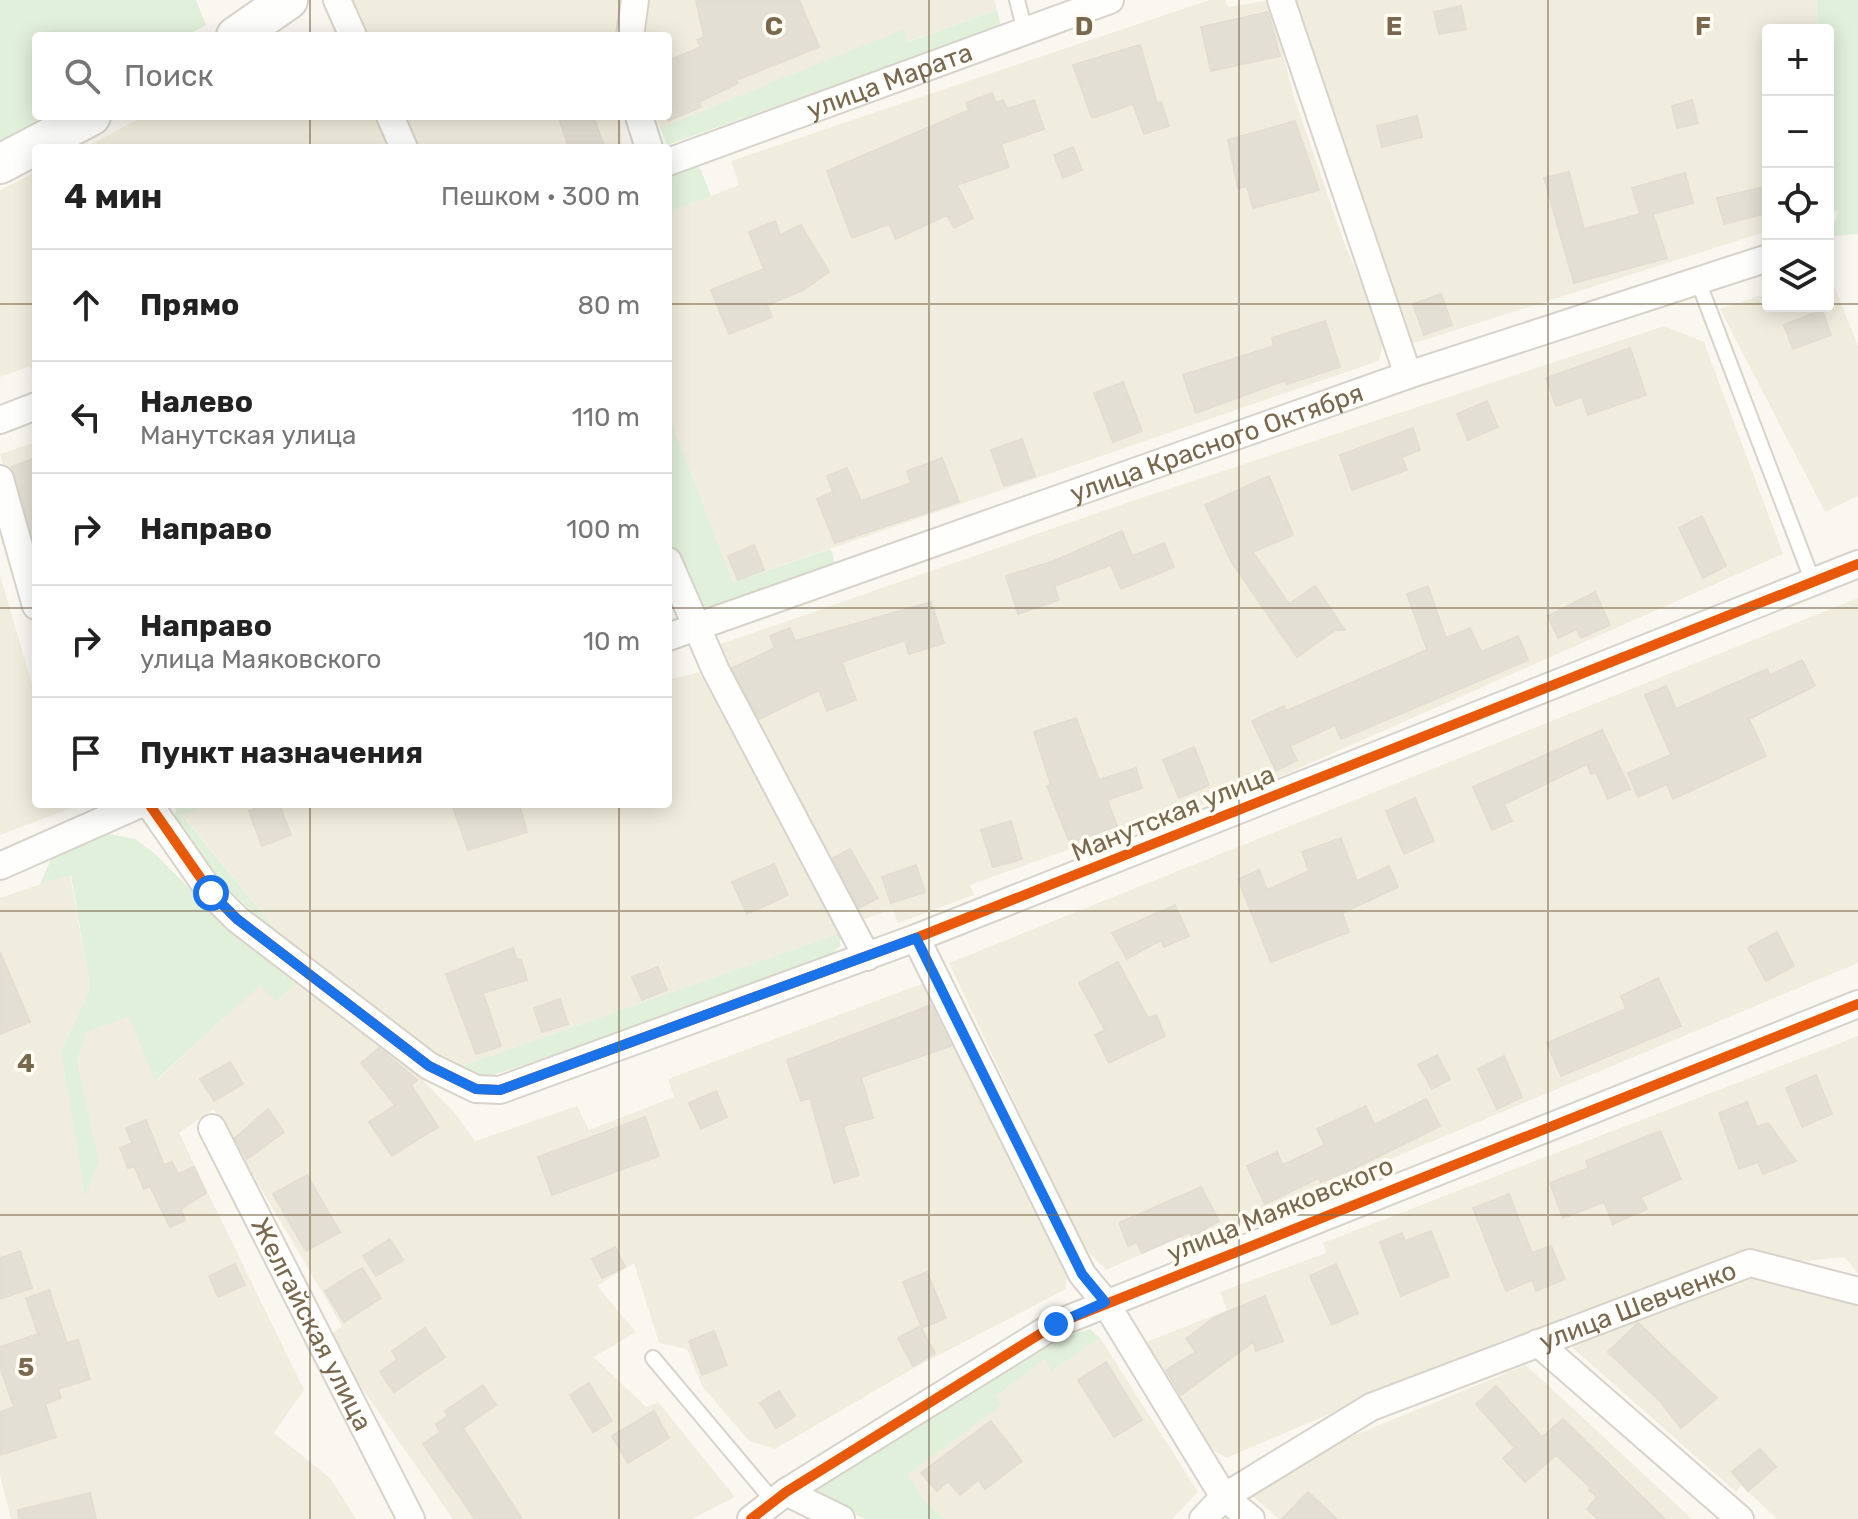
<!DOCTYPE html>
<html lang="ru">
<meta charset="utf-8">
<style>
:root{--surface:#fff;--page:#f6f6f6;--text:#222;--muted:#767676;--line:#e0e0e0}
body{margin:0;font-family:Rubik,sans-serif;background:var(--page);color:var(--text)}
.controls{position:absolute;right:24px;top:24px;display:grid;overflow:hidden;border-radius:8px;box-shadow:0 4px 20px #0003}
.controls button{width:72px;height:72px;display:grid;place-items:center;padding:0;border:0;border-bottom:2px solid var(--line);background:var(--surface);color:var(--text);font:40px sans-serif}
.stop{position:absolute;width:24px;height:24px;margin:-18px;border:6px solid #1a73e8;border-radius:50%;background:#fff}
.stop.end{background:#1a73e8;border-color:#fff;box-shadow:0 2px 8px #0008}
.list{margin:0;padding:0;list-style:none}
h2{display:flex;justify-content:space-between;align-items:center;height:104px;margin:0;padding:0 32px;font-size:34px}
h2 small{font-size:26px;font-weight:400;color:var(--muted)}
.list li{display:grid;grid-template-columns:52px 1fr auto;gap:24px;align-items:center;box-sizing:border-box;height:112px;padding:0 32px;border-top:2px solid var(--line)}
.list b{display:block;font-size:30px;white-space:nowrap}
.list p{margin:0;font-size:26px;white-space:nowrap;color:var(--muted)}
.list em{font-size:26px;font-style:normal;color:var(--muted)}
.icon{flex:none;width:44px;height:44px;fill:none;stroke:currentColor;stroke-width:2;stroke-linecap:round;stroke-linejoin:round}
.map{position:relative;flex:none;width:1858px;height:1519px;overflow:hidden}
.search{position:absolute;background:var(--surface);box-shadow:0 4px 20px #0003;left:32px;top:32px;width:640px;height:88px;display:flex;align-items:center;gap:20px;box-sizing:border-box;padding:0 28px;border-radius:8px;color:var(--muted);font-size:30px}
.panel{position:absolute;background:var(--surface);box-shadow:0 4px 20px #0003;left:32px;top:144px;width:640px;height:664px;border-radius:8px}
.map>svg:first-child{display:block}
</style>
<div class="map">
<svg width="1858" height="1519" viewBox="0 0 1858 1519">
<rect width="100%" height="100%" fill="#f9f7f0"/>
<path fill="#f1edde" d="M352,0H626L620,36H368Z
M643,0H994L997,10L907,42L903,30L660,128L656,116H668V36H639Z
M1209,0H1225L1228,7L1270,0L1293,94L1344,242L1384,339L1379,361L733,582L668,413V212L739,185L731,161Z
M1293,0H1816L1818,30H1768V231L1412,344Z
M144,116H381L395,148H84Z
M403,116H620L622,146L417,148Z
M36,172V379L30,366L0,377V190Z
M1828,271L1858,345V496L1825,512L1720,309L1768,293V306H1828Z
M1664,326L1704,342L1783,554L1277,778L1163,820L1074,859L1070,849L970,885L974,895L898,923L892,909L860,921L719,667L729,663L721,644L1132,501Z
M36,442V592L0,454Z
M0,575L36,698V804H67L69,809L0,835Z
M1858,598V963L1185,1245L1181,1237L1106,1270L1082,1245L949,963Z
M699,672L840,933L453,1069L278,932L182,814L212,804H668V680Z
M70,874L90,988L61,1052L99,1160L77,1060L87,1032L129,1017L156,1081L260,984L277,1001L297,983L394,1051L454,1112L475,1141L577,1106L589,1130L674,1097L668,1079L924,983L1067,1273L1066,1289L914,1368L775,1449L749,1441L702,1386L687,1349L659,1343L634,1263L597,1286L636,1332L594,1357L646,1407L658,1402L735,1497L692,1519H453L327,1338L342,1326L214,1109L179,1133L304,1390L274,1433L331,1479L356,1519H11L0,1475V898Z
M1858,1036V1273L1844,1257L1788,1263L1768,1252L1743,1259L1516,1341L1513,1336L1226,1458L1201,1443L1144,1343L1227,1310L1220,1292L1326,1253L1323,1243Z
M1748,1276L1858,1301V1519H1777L1741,1485L1736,1492L1566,1342Z
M1100,1338L1198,1492L1172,1519H945L924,1500L906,1475L1002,1405L996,1396L1045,1359L1053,1370Z
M1526,1365L1692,1519H1279L1253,1497L1311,1453Z"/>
<path fill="#e1f0db" d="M0,0H196L206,25L186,36H36V116H51L0,146Z
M1816,0H1858V234L1830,236L1839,210L1828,212V30H1818Z
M997,10L1001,26L667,145L660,128L904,29L908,42Z
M694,164L701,170L711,196L668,212V170Z
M668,413L733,582L831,549L835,563L706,609C654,582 668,464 668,413Z
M177,804H212L182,815L278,932C231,896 207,869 174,820Z
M99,832L135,839L153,852L234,933L297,983L276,1002L260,985L155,1081L129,1017L87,1032L77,1060L99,1160L85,1197L61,1052L90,988L71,875L40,884L57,846Z
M840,933V946L822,964L484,1078L453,1069Z
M1090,1329L1100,1338L1052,1371L1045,1359L996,1396L1002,1405L907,1475L924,1500L945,1519H865L818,1496L816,1487L1062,1337Z"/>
<path fill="#e4dfd4" stroke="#e2ddd2" stroke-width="2" d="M696,0H799L819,47L736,80L738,83L699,102L701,107L668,121V61L701,47L697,40L704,37Z
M1461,6L1466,29L1439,34L1434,12Z
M1268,12L1280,56L1211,71L1201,27Z
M1140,45L1157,103L1161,102L1169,126L1144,134L1133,104L1092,118L1073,65Z
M992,93L996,103L1003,100L1007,109L1034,100L1044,129L1001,144L1009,167L957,185L973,218L954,228L947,215L896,239L889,224L852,238L827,171L969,110L966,103Z
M1692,100L1698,123L1677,128L1672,106Z
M558,116H593L605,148H569Z
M1417,116L1422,137L1382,147L1377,126Z
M1295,121L1319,190L1253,208L1247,186L1238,188L1228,140Z
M1073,147L1082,170L1063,178L1054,155Z
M1569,172L1584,229L1640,214L1632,188L1685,173L1693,203L1653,214L1667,258L1574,283L1544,178Z
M1768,186V213L1724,224L1717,198Z
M775,221L780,235L801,225L829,272L803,290L767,305L772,317L729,334L711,290L764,269L749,232Z
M1441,294L1452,325L1424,335L1413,304Z
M1822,310L1831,335L1793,349L1784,325Z
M1325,321L1340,367L1287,384L1286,380L1196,413L1183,375L1274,346L1272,338Z
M1630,348L1646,395L1588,415L1582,397L1556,406L1546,378Z
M1123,382L1142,431L1113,442L1094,393Z
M1487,401L1498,427L1468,440L1457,414Z
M1413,428L1420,450L1402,457L1407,470L1352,490L1340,455Z
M1022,439L1035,476L1004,486L991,450Z
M36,458V542H35L11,467Z
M942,458L959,502L835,543L817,499L833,492L827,476L847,468L861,501L911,483L907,471Z
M1269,476L1293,535L1253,552L1289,604L1315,586L1345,630H1335L1297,657L1231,561L1205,505Z
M1702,516L1726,566L1703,578L1679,528Z
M1122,531L1132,556L1164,543L1174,567L1121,589L1111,565L1054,586L1059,600L1018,614L1006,576L1054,561Z
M754,545L764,570L738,580L728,556Z
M1428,586L1446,638L1470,628L1481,652L1518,636L1528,660L1341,739L1335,725L1290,746L1297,760L1276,771L1252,721L1284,706L1286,711L1427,650L1407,594Z
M1595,592L1610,625L1581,638L1577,629L1558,638L1548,616Z
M931,602L944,643L909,654L905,640L842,662L856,700L827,711L819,690L759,719L732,668L775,648L770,636L790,628L795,641Z
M1802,660L1815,686L1749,719L1766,756L1673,799L1667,784L1638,797L1628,773L1671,755L1645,695L1666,686L1676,709L1767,669L1770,675Z
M1076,718L1099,780L1136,768L1142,788L1107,800L1117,826L1070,843L1047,786L1051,785L1034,732Z
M1602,730L1630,789L1608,799L1596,772L1591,774L1587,764L1504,804L1512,821L1492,830L1473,787Z
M1194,747L1209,785L1179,798L1163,760Z
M1415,798L1434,841L1404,854L1386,811Z
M268,804H279L291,835L262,846L249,811Z
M452,804H519L527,832L468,850Z
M1011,821L1022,859L993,867L981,830Z
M1341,838L1357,881L1389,866L1398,887L1342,913L1349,932L1271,962L1238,879L1259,870L1267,890L1309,871L1302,852Z
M850,849L878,898L859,908L833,858Z
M774,864L788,895L747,914L732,882Z
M916,865L925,892L891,903L882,877Z
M1175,905L1189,936L1164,947L1161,940L1127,959L1112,933Z
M1777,932L1794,966L1766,981L1748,948Z
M513,948L517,960L521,959L527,980L483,993L501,1046L476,1054L446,974Z
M0,952L30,1022L0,1034Z
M1118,962L1148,1018L1156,1015L1165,1036L1109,1063L1095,1035L1105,1030L1079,983Z
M658,967L667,990L642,1000L632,977Z
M1658,978L1681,1026L1561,1076L1547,1043L1626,1009L1621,996Z
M560,999L568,1024L542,1032L534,1008Z
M931,1005L951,1046L861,1077L873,1118L843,1126L859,1175L834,1183L810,1098L801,1101L787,1060Z
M379,1048L417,1080L411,1085L438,1127L392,1156L369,1122L395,1105L361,1063Z
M1437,1055L1450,1079L1432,1089L1418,1065Z
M1504,1056L1522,1097L1497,1109L1478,1069Z
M230,1062L243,1084L214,1101L200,1079Z
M1816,1075L1832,1114L1802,1127L1786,1088Z
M716,1091L727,1117L701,1129L689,1103Z
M1426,1099L1440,1126L1355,1168L1321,1182L1319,1178L1265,1204L1247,1166L1277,1152L1283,1165L1325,1145L1317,1129L1366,1106L1374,1125Z
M1747,1102L1757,1127L1768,1123L1796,1161L1763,1174L1758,1162L1739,1169L1719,1113Z
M268,1109L284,1132L247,1159L235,1138Z
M645,1117L659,1156L552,1195L538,1157Z
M146,1120L164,1165L172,1162L178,1174L194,1167L206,1193L181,1209L185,1220L170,1227L150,1186L144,1189L134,1166L128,1168L120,1148L132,1143L126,1128Z
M1660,1131L1681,1179L1641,1197L1647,1209L1613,1224L1604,1202L1563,1218L1550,1183L1589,1168L1586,1161Z
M307,1175L340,1232L306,1251L273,1194Z
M1201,1187L1219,1221L1192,1236L1190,1232L1142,1253L1137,1242L1128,1246L1119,1223Z
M1509,1194L1532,1253L1551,1246L1565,1279L1536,1291L1532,1280L1506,1291L1473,1208Z
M1431,1231L1449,1276L1401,1296L1380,1242L1402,1233L1405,1241Z
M390,1239L403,1260L376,1276L363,1256Z
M615,1247L625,1267L602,1278L592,1259Z
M20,1251L32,1288L0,1299V1258Z
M235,1264L245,1285L218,1297L209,1276Z
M1336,1264L1358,1313L1332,1325L1310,1276Z
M362,1268L381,1298L344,1322L325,1291Z
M927,1272L946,1318L922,1328L903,1282Z
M49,1290L67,1343L78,1340L90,1379L58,1389L61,1398L45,1404L56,1437L0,1455V1412L14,1407L0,1367V1347L38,1334L26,1298Z
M1265,1296L1283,1341L1256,1351L1253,1342L1181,1395L1166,1370L1196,1352L1186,1339L1215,1317Z
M1638,1323L1717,1398L1681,1428L1659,1400L1608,1352Z
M920,1326L935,1353L913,1366L898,1338Z
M425,1328L445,1357L394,1392L380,1372L397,1360L392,1351Z
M714,1331L727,1365L702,1375L689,1341Z
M1106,1362L1142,1420L1114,1437L1078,1380Z
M589,1383L612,1421L593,1432L570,1395Z
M483,1385L496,1405L463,1428L522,1519H475L423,1444L440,1432L436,1424L448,1416L445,1411Z
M1496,1386L1542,1437L1563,1419L1665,1519H1598L1587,1509L1597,1497L1589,1490L1591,1488L1556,1455L1525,1482L1503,1458L1515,1448L1476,1404Z
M779,1391L795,1416L776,1428L760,1403Z
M654,1411L669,1438L628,1463L612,1436Z
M991,1421L1022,1461L985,1489L978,1480L960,1495L948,1481L937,1491L921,1473Z
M1760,1449L1776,1467L1748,1491L1732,1472Z
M1308,1492L1337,1519H1282Z
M90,1493L96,1519H19L18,1510Z"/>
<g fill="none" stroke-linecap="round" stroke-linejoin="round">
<defs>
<path id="service" d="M1017,0L1025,31
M1698,281L1813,582
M653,1358L774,1502"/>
<g id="minor">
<path d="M337,0L353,36"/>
<path d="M1281,0L1408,375"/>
<path d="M630,36L635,0"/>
<path d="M390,116L404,148"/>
<path d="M639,116L649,148"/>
<path id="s1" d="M668,162L1110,0"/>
<path d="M0,420L36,406"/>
<path d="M0,479L36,606"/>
<path d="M668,561L716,671L867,957"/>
<path id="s2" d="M668,637L1408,375L1768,258"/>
<path d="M149,804L211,893L237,919L429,1066L476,1089L500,1090L916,938L1858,564"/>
<path d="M0,866L140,804"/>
<path d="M916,938L1082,1274L1105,1302L1224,1497L1251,1519"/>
<path id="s3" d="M212,1128L411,1519"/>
<path d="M1538,1343L1740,1519"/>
<path d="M786,1492L841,1519"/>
<path d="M751,1519L786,1492L1056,1324L1858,1004"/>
<path id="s4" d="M1203,1519L1224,1497L1371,1407L1750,1263L1858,1291"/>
</g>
<path id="secondary" d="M236,36L288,0
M0,164L91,116"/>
</defs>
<use href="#service" stroke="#d7d3ca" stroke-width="18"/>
<use href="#minor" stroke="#d7d3ca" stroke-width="30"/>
<use href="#secondary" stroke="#d8d3ca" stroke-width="42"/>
<use href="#service" stroke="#fefefd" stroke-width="14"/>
<use href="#minor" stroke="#fefefd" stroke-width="26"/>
<use href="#secondary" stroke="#fefefd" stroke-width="38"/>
<defs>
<path id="cycleway" d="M149,804L211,893L237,919L429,1066L476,1089L500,1090L916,938L1858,564
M751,1519L786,1492L1056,1324L1858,1004"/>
</defs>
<use href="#cycleway" stroke="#fffdf3" stroke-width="15"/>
<use href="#cycleway" stroke="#e8590c" stroke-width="10"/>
</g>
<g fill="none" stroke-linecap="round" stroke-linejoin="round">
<path stroke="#1a73e8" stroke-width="10" d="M211,893L237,919L429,1066L476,1089L500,1090L916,938L1082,1274L1105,1302L1056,1324"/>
</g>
<path fill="none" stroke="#79684d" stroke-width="2" stroke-opacity="0.55" d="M310,0V36M619,0V36M929,0V1519M1239,0V1519M1548,0V1519M310,116V148M619,116V148M0,304H36M668,304H1768M1828,304H1858M0,608H36M668,608H1858M310,804V1519M619,804V1519M0,911H1858M0,1215H1858"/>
<g text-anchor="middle" stroke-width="7" stroke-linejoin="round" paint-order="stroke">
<g font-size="26" fill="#79684d" stroke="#fffdf3">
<text dy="9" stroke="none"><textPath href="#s1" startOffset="236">улица Марата</textPath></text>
<text dy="9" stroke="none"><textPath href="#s2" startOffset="582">улица Красного Октября</textPath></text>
<text transform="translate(1173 813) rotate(-22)" y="9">Манутская улица</text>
<text transform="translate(1280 1209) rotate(-22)" y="9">улица Маяковского</text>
<text dy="9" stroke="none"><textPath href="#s4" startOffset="488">улица Шевченко</textPath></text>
<text dy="9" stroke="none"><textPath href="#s3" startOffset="220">Желгайская улица</textPath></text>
</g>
</g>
<g font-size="26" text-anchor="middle" font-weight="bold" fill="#79684d" stroke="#fffdf3" stroke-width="7" stroke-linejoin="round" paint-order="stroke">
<text x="774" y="35">C</text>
<text x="1084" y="35">D</text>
<text x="1394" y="35">E</text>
<text x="1703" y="35">F</text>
<text x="26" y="1072">4</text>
<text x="26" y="1376">5</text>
</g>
</svg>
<div class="controls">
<button>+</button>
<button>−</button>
<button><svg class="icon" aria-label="locate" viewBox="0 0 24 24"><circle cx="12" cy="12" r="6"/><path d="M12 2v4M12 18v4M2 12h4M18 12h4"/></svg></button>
<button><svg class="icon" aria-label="layers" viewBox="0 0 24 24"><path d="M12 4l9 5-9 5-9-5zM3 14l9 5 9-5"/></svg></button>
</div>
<div class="stop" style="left:211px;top:893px"></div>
<div class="stop end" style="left:1056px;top:1324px"></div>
<div class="search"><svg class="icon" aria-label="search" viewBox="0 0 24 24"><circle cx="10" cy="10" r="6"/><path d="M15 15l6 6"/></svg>Поиск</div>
<section class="panel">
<h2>4 мин<small>Пешком · 300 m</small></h2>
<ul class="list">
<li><svg class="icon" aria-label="ahead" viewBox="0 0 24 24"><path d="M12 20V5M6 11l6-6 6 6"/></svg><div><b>Прямо</b></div><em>80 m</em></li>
<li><svg class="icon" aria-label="left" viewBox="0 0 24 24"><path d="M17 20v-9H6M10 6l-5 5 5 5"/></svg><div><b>Налево</b><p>Манутская улица</p></div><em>110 m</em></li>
<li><svg class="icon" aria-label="right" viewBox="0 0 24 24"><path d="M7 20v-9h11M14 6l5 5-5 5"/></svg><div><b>Направо</b></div><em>100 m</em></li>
<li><svg class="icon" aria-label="right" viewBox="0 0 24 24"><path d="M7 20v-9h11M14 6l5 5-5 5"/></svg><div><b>Направо</b><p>улица Маяковского</p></div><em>10 m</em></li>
<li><svg class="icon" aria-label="arrive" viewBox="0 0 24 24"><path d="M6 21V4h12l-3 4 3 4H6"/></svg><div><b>Пункт назначения</b></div></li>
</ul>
</section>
</div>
